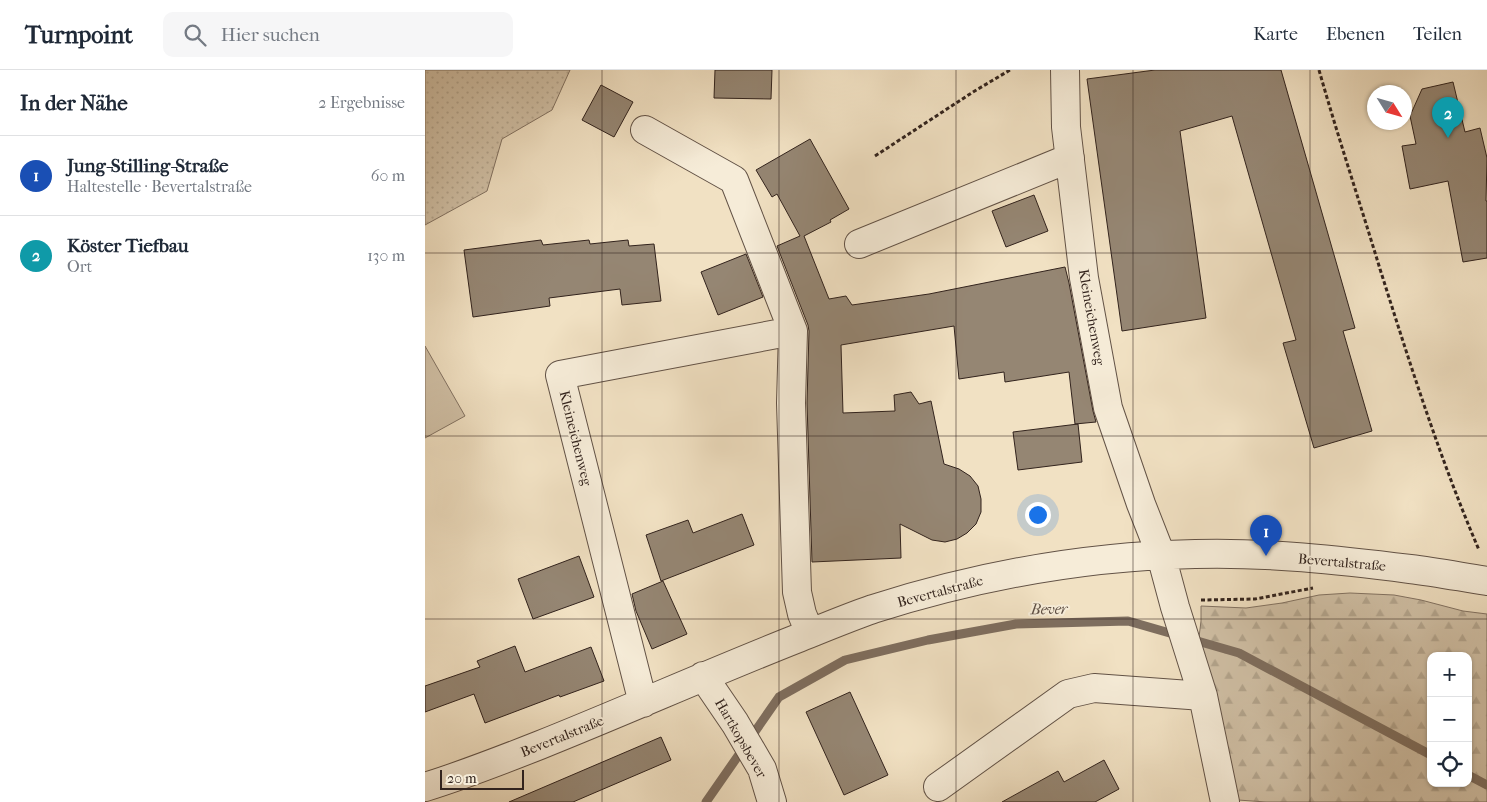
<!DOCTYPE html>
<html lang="de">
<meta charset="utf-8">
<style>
:root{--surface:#fff;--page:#f6f6f7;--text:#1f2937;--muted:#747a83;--line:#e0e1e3;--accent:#2563eb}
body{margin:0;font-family:"IM FELL French Canon",serif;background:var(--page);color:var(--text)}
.controls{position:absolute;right:15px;bottom:15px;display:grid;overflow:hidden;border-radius:10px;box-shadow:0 1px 4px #0004}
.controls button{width:45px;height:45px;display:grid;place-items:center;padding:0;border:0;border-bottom:1px solid var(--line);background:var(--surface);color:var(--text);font:25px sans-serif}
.compass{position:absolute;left:942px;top:15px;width:45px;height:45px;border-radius:50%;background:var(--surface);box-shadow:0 1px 4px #0004;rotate:127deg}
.scale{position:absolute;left:15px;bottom:12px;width:84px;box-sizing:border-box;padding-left:5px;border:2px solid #32231d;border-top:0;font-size:14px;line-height:18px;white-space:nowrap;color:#32231d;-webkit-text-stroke:4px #f6ecd8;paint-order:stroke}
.you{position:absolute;left:612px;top:444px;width:18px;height:18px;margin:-12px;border:4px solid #fff;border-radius:50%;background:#1a73e8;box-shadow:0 0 0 8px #1a73e833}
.badge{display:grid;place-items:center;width:32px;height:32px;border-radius:50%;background:var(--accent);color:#fff;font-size:16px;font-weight:700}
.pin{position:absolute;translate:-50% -41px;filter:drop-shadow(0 1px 2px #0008)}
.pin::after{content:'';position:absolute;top:26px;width:18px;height:15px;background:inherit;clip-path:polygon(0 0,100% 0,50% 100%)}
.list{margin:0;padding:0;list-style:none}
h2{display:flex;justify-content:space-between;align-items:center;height:65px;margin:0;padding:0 20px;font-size:21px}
h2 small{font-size:16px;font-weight:400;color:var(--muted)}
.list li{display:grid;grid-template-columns:32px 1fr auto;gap:15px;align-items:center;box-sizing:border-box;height:80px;padding:0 20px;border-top:1px solid var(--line)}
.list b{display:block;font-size:19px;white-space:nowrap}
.list p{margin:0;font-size:16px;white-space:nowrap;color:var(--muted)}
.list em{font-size:16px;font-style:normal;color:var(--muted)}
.icon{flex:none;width:28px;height:28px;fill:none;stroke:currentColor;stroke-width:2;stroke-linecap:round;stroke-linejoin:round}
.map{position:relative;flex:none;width:1062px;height:732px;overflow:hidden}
header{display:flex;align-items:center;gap:30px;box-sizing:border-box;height:70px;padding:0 25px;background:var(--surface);border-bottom:1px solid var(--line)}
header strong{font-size:24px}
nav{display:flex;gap:28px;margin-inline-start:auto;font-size:18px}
.search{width:350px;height:45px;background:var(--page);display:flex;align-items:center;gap:12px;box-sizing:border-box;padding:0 18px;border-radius:10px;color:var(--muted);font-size:19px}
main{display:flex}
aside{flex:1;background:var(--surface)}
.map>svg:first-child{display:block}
</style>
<header>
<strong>Turnpoint</strong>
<div class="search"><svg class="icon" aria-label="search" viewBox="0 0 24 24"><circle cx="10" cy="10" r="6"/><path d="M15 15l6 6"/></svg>Hier suchen</div>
<nav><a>Karte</a><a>Ebenen</a><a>Teilen</a></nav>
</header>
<main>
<aside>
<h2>In der Nähe<small>2 Ergebnisse</small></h2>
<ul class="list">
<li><span class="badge" style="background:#1a4fb4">1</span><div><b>Jung-Stilling-Straße</b><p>Haltestelle · Bevertalstraße</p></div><em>60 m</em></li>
<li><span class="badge" style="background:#0f9aa8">2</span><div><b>Köster Tiefbau</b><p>Ort</p></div><em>130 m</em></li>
</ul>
</aside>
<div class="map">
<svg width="1062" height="732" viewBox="0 0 1062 732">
<defs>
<pattern id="grass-dots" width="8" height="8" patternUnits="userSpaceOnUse" patternTransform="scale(1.25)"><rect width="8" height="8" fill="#d1c1a7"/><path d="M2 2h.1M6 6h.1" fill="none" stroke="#b4a68f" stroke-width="1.8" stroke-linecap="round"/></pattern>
<pattern id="forest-firs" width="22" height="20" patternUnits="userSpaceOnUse" patternTransform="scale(1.25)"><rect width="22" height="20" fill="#d1c1a7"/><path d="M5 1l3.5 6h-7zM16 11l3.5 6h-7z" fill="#b4a68f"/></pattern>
</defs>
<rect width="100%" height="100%" fill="#f1e1c3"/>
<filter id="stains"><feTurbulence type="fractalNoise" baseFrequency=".004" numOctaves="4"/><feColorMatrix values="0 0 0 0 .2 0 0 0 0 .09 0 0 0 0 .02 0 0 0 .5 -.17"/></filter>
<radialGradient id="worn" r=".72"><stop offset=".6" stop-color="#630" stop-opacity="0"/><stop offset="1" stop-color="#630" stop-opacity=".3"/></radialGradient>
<path fill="url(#grass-dots)" stroke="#827262" d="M0,0H145L127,40L77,69L62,121L0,155Z"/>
<path fill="url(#forest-firs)" stroke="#827262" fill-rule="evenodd" d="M925,523L969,525L996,530L1038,541L1062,544V732H841L799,729L770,600L776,551V536L821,538L857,533L894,525ZM1006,586H1043V713H1006Z"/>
<path fill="#d1c1a7" stroke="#827262" d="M0,276L40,346L0,368Z"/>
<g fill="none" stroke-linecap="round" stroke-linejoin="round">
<path stroke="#7e6e5f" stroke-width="9" d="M1043,705L1062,715
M281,732L354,627L420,590L503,570L591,554L703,551L814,583L1006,685"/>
</g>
<path fill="#958673" stroke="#32231d" d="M290,0H347L346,29L289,28Z
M730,0H856L930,258L918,261L947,361L889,378L858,273L871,270L807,46L755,61L781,248L697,261L662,9Z
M1028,12L1040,62L1055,58L1062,88L1061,131H1062V188L1038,192L1023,111L985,119L977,76L991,74L985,46L997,19Z
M176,15L208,32L189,67L157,50Z
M385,69L424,139L405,150L406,152L379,166L404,229L421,226L427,235L504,224L640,197L644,213L668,341L671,352L650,354L644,302L580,312L579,302L534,309L529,256L416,275L418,343L470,341L469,325L486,322L494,334L506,331L519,394L534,399L545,406L553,416L556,429V442L551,454L542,463L532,469L520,472L507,470L475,454L476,488L387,492L382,333L384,261L383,255L352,176L375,166L352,124L347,127L331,100Z
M609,125L623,161L581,177L567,141Z
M116,170L118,175L164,170L165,174L203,170L204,176L229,174L236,231L197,235L195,219L124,228L125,236L48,247L39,180Z
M321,184L338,227L293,245L276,202Z
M653,354L657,392L593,400L588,362Z
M317,444L329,475L236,511L221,465L263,450L268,463Z
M154,486L169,527L108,549L93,509Z
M238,511L262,564L227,579L211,541L207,524Z
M90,576L100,602L166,577L179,611L135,627L134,625L60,653L49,624L0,642V616L55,597L52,591Z
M425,622L463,705L419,725L381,642Z
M236,667L246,690L148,732H84Z
M679,690L694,719L670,732H577L633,701L639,712Z"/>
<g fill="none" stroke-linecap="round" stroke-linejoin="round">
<defs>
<path id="minor" d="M640,0L641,57L659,208L683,338L716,434L736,485L750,537L778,626L800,732
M434,174L645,88
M368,261L366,333L372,522L377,544L385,563
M278,606L310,653L337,699L347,732
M218,633L135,305L368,261L309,110L220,60
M0,717C39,705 77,690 115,675C200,641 285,603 371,569C396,559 422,548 448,539C552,506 661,486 770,484C841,482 914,490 985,499C1011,502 1036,507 1062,511
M513,717L643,624L669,618L778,626"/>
</defs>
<use href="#minor" stroke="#625246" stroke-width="30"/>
<path stroke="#32231d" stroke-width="3" stroke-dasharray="4 2.5" stroke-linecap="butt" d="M894,0C913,67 935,133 955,199C985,294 1015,389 1054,480
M450,86L548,22L585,0
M776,530L830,529L888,518"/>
<use href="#minor" stroke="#f6ecd8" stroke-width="28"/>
</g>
<path fill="none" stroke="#32231d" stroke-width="1" stroke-opacity="0.55" d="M177,0V732M354,0V732M531,0V732M708,0V732M885,0V732M0,183H1062M0,366H1062M0,549H1062"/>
<g text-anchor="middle" stroke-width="4" stroke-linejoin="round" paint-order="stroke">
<g font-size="14" fill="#32231d" stroke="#f6ecd8">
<text transform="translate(667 247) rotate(80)" y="5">Kleineichenweg</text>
<text transform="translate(151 368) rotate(76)" y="5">Kleineichenweg</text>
<text transform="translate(917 492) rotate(5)" y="5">Bevertalstraße</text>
<text transform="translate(515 521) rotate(-15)" y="5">Bevertalstraße</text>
<text transform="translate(137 666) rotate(-22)" y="5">Bevertalstraße</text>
<text transform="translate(316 668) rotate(60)" y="5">Hartkopsbever</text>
</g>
<g font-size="15" font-style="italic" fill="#5e4f44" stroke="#f6ecd8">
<text transform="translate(624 539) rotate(-1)" y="5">Bever</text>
</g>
</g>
<rect width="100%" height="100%" filter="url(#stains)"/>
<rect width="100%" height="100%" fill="url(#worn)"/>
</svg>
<div class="controls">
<button>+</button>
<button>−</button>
<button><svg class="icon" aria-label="locate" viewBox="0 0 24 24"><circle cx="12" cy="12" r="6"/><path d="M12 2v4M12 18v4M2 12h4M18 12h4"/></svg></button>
</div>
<svg class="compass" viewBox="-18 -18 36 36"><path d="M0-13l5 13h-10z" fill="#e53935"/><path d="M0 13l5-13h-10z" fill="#747a83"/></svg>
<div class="scale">20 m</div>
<div class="you"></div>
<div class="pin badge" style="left:841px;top:486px;background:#1a4fb4">1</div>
<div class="pin badge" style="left:1023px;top:68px;background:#0f9aa8">2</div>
</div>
</main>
